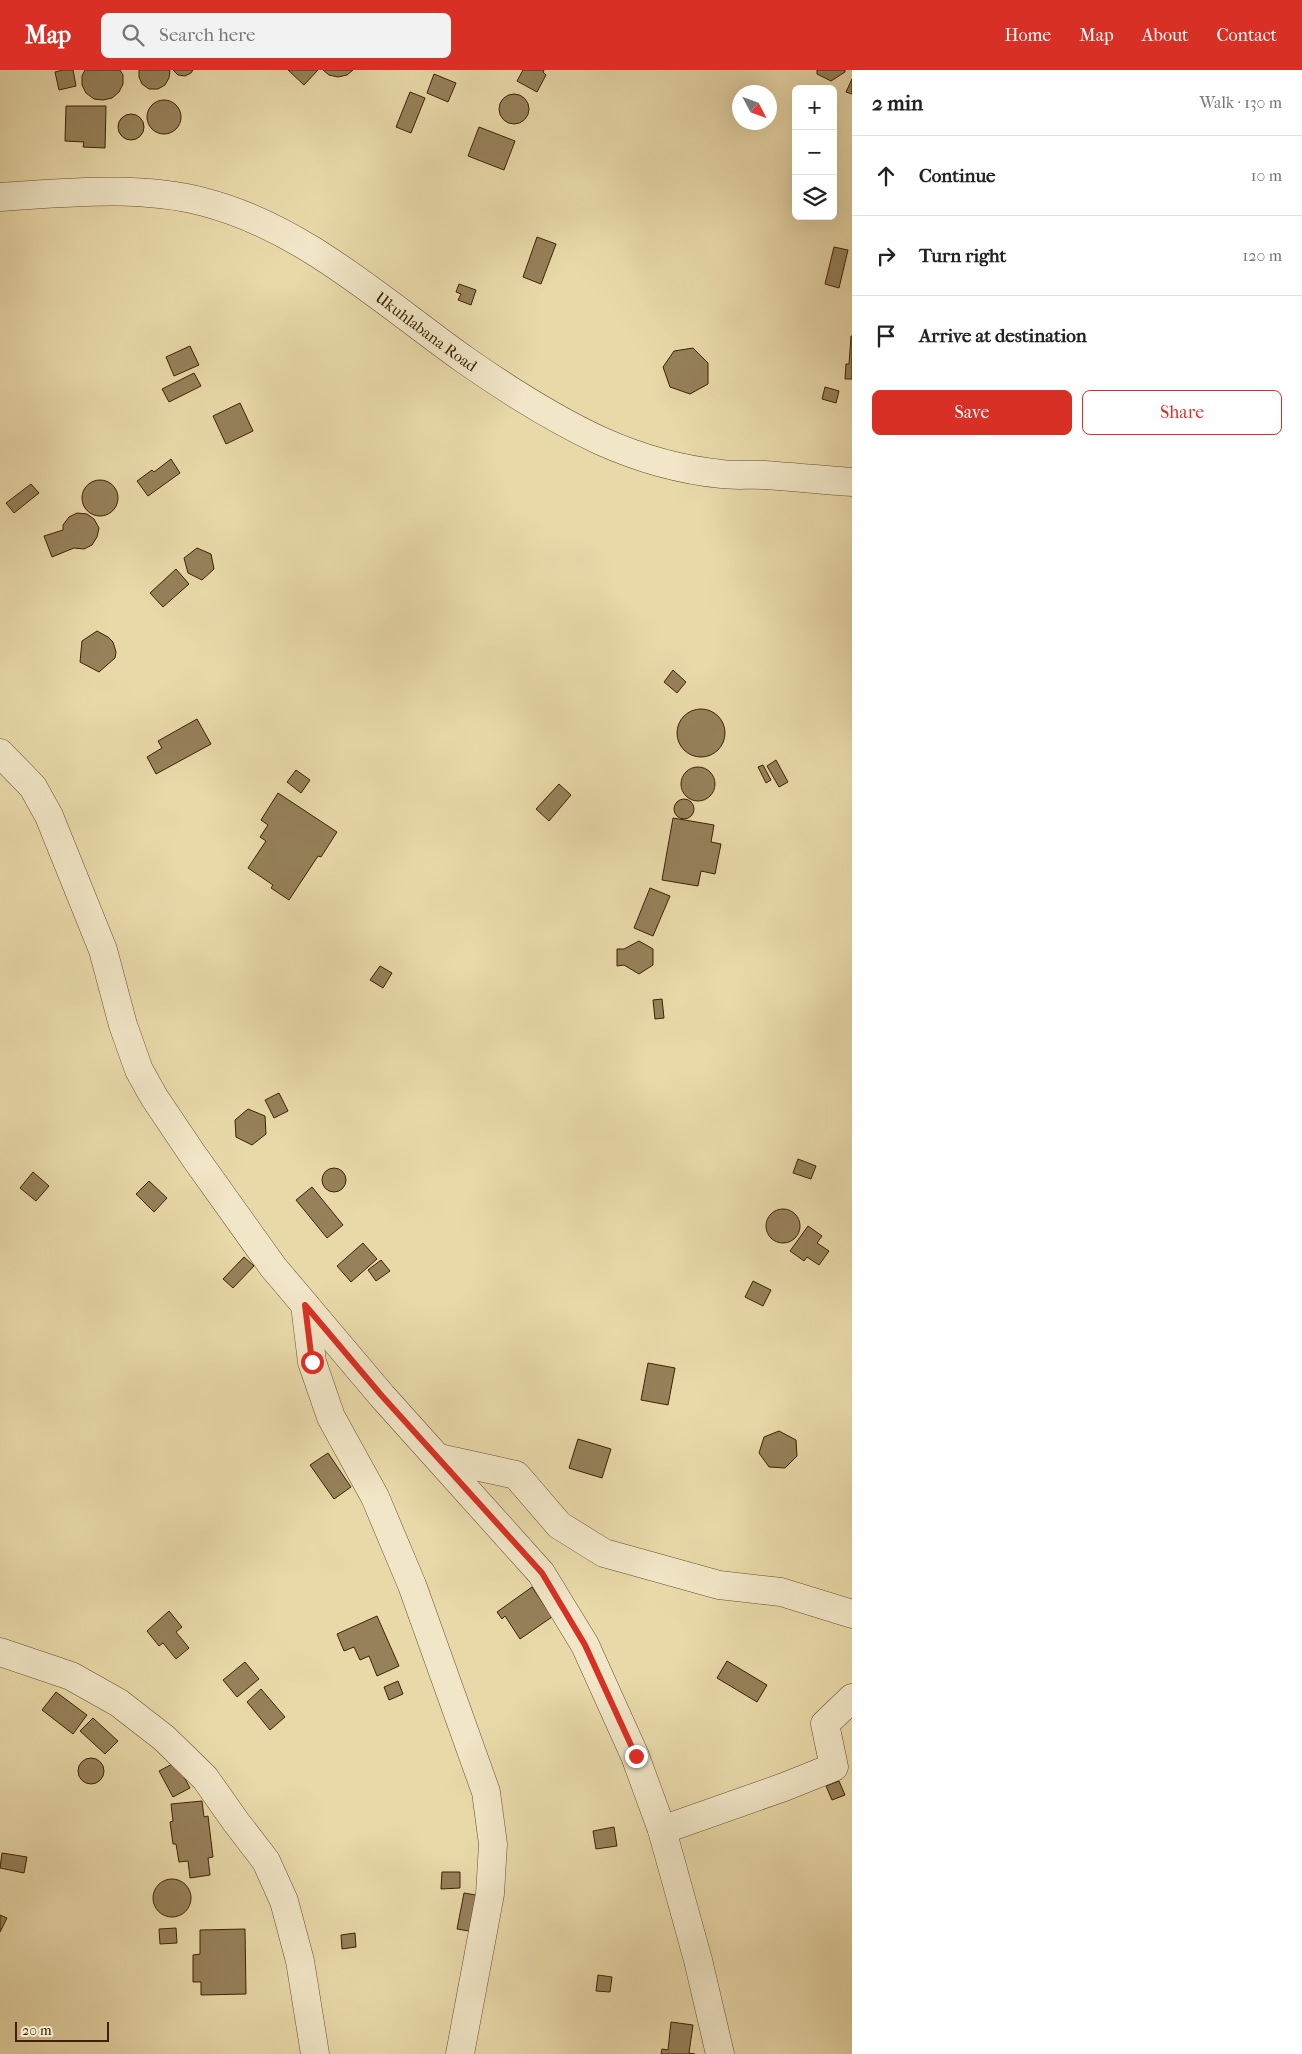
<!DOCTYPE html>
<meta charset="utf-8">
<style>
:root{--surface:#fff;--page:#f2f2f2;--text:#222;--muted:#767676;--line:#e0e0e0;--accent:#d93025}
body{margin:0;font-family:"IM FELL French Canon",serif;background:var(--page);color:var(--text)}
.controls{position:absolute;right:15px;top:15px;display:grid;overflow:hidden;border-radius:8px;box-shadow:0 5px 20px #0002}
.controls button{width:45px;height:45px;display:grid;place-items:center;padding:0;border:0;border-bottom:1px solid var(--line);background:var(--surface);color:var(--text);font:25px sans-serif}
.compass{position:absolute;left:732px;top:15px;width:45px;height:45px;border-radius:50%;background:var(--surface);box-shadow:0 5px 20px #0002;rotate:131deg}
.scale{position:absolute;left:15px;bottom:12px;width:94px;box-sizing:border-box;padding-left:5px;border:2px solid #3d2104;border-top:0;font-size:14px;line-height:18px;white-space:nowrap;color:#3d2104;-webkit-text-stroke:4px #f1e6c7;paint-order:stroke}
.stop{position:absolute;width:15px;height:15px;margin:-11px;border:4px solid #d93025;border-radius:50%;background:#fff}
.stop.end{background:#d93025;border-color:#fff;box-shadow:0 1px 5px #0008}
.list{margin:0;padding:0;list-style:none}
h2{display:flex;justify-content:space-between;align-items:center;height:65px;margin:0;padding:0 20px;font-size:21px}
h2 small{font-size:16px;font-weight:400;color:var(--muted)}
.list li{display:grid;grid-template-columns:32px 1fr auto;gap:15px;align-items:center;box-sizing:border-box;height:80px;padding:0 20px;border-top:1px solid var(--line)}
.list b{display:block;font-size:19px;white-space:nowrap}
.list em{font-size:16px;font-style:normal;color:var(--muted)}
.actions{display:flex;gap:10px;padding:15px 20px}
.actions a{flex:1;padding:11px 0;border:1px solid var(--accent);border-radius:8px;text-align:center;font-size:18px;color:var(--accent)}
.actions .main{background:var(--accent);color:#fff}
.icon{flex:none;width:28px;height:28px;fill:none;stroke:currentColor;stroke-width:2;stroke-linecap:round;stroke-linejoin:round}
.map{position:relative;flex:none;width:852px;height:1984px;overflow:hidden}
header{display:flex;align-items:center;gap:30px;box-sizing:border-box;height:70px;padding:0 25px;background:var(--accent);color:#fff}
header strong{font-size:24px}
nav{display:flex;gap:28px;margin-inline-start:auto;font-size:18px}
.search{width:350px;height:45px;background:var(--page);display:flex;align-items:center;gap:12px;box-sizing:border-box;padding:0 18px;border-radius:8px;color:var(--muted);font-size:19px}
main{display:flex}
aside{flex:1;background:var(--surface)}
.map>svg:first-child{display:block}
</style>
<header>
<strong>Map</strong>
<div class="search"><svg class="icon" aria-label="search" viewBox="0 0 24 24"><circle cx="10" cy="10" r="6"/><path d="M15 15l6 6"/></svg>Search here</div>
<nav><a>Home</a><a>Map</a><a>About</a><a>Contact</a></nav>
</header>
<main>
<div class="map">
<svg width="852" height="1984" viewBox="0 0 852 1984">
<rect width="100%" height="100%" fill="#e9d9a9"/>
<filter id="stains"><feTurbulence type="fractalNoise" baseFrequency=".004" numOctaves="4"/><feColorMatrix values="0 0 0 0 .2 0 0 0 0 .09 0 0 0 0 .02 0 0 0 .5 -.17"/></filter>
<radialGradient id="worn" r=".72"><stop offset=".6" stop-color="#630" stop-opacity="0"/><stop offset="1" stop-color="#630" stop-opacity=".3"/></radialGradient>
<path fill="#96815a" stroke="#3d2104" d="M63,0H73L76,16L59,20L55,2Z
M85,0H120L123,5V14L119,22L112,28L103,30L94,29L86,23L82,15V6Z
M139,0H170L169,8L165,15L158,19H149L142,14L139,7Z
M173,0H193L191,3L185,6L178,5Z
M288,0H318L304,15Z
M323,0H353L347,5L338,7L329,5Z
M523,0H544L543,2L546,5L537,22L517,11Z
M817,0H845V2L831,11L817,4Z
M434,4L456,13L448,32L427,23Z
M852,9V24L846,22Z
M410,22L425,28L411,63L396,57Z
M499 39a15 15 0 1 1 30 0a15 15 0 1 1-30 0Z
M147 47a17 17 0 1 1 34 0a17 17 0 1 1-34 0Z
M66,36H106L105,78L83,77L84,72L65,71Z
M118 57a13 13 0 1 1 26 0a13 13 0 1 1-26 0Z
M479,57L515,71L504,100L468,86Z
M537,167L556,174L541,214L523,207Z
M834,177L848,180L839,218L825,214Z
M459,214L476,220L471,235L458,230L461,224L456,222Z
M851,266H852V309H845L846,294H849Z
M190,276L199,295L174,306L166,287Z
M693,278L708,293V314L690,324L670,317L663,297L674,281Z
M194,303L201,316L169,332L162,319Z
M825,317L839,321L836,333L822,329Z
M240,333L253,361L226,374L213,346Z
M171,389L180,403L148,426L137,411L152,400L154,402Z
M82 428a18 18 0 1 1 36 0a18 18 0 1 1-36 0Z
M31,414L39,423L14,443L6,433Z
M77,443L87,444L94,449L99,458L97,467L92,475L84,479L74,478L52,487L44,466L63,460V455L69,447Z
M197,478L211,484L214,499L202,510L188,503L184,488Z
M176,499L189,514L163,537L150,523Z
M97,561L108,567L113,572L116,582L115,588L99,602L80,592L82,571Z
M673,600L686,612L677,623L664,612Z
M677 663a24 24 0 1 1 48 0a24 24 0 1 1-48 0Z
M197,649L211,674L156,704L147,687L162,678L158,671Z
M776,690L788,712L779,717L767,696Z
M763,695L771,710L766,713L758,697Z
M681 714a17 17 0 1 1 34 0a17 17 0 1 1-34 0Z
M296,700L310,710L301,723L287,712Z
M559,714L571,725L549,751L536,739Z
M278,723L337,762L321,787L318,786L289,830L271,818L273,815L248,798L266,771L260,767L268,755L261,750Z
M674 739a10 10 0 1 1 20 0a10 10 0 1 1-20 0Z
M673,748L714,755L711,772L721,774L715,804L701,801L698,816L662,810Z
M650,818L670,826L653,866L634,858Z
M639,871L653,879V895L639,904L624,895L617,896V879H624Z
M380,896L392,903L383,918L370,910Z
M662,929L664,948L655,949L653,930Z
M279,1023L288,1041L274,1048L265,1030Z
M248,1039L265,1046L266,1064L252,1075L236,1067L235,1050Z
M798,1089L816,1096L811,1109L793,1103Z
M322 1110a12 12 0 1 1 24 0a12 12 0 1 1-24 0Z
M33,1102L49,1116L36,1131L20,1118Z
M149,1111L167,1128L154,1142L136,1124Z
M312,1117L343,1155L327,1168L296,1130Z
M766 1156a17 17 0 1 1 34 0a17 17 0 1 1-34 0Z
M808,1156L822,1166L817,1173L829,1181L819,1195L807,1187L804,1191L790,1181Z
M363,1173L377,1189L351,1212L337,1196Z
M244,1187L254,1196L233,1218L223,1209Z
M381,1190L390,1201L376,1211L368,1200Z
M753,1211L771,1220L763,1236L745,1227Z
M648,1293L675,1298L668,1335L641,1330Z
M779,1361L796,1370L797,1386L785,1398L769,1397L759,1383L764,1367Z
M578,1369L611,1379L602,1408L569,1398Z
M328,1383L351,1417L334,1429L310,1395Z
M532,1517L552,1547L520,1569L505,1546L502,1549L497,1542Z
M169,1541L182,1557L176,1562L189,1578L176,1589L163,1573L159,1576L147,1561Z
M377,1546L399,1596L377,1606L369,1586L360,1590L354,1577L344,1581L337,1564Z
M727,1591L767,1615L757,1632L717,1608Z
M245,1592L259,1609L237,1627L223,1610Z
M398,1611L403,1624L389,1630L384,1617Z
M261,1619L285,1647L270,1660L247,1632Z
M56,1622L87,1645L73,1664L42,1640Z
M93,1648L118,1671L105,1684L80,1661Z
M78 1701a13 13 0 1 1 26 0a13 13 0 1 1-26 0Z
M176,1692L190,1718L173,1727L159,1701Z
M839,1711L845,1725L832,1730L826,1716Z
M202,1731L204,1747L208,1746L213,1787L208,1788L210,1805L190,1808L188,1791L179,1792L176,1774H173L170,1752L173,1751L171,1734Z
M614,1757L617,1776L596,1779L593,1761Z
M2,1783L27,1787L24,1803L0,1798Z
M442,1802H460V1818L441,1819Z
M153 1828a19 19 0 1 1 38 0a19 19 0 1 1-38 0Z
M464,1823L482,1826L475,1862L457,1859Z
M0,1845L7,1848L0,1862Z
M176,1858L177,1873L160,1874L159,1859Z
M245,1859L246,1924L201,1925V1912H193V1885L200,1884V1860Z
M355,1863L356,1877L342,1879L341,1865Z
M598,1905L612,1907L610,1922L596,1921Z
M671,1952L693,1955L689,1983L695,1984H661L662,1979L668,1980Z"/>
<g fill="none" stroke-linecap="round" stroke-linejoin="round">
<defs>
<g id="minor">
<path id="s1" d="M0,127C67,123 138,115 204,132C304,158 383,232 465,290C508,320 554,349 601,371C639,388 681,400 722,404C736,406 750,404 764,405C793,407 823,410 852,412"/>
<path d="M0,683L33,717L49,746L103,880L123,955L139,1000L154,1027L193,1085L273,1197L382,1326L541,1503L585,1575L635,1686L662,1760L698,1890L720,1984"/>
<path d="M305,1235L312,1292L331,1347L375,1427L412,1515L486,1722L493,1774L490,1824L460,1984"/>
<path d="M439,1388L516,1405L559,1455L604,1483L719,1515L781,1522L852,1544"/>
<path d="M0,1582L71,1606L119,1633L164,1668L205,1708L236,1752L266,1791L284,1831L300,1891L315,1984"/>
<path d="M662,1760L784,1717L834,1697L825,1654L852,1628"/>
</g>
</defs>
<use href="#minor" stroke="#684f2d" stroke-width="29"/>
<use href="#minor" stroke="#f1e6c7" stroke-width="28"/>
</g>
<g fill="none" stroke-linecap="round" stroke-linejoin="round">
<path stroke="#d93025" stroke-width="6" d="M312,1292L305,1235L382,1326L542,1503L585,1575L636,1686"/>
</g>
<g text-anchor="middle" stroke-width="5" stroke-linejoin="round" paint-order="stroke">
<g font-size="16" fill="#3d2104" stroke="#f1e6c7">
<text dy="6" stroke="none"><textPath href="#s1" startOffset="464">Ukuhlabana Road</textPath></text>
</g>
</g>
<rect width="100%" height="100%" filter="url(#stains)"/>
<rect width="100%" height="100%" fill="url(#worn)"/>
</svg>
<div class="controls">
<button>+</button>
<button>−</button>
<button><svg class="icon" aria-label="layers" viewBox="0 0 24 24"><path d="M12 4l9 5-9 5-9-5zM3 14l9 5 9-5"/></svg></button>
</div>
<svg class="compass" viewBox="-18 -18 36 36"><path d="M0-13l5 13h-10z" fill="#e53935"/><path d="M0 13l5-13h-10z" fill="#767676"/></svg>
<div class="scale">20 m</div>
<div class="stop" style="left:312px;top:1292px"></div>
<div class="stop end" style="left:636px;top:1686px"></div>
</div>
<aside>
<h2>2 min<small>Walk · 130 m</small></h2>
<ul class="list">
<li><svg class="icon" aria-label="ahead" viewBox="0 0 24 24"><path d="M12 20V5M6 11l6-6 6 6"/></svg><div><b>Continue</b></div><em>10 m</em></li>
<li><svg class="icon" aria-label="right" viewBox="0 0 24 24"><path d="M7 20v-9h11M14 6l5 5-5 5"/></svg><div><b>Turn right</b></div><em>120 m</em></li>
<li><svg class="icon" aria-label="arrive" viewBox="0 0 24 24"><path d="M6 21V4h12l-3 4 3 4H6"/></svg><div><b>Arrive at destination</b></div></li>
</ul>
<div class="actions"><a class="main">Save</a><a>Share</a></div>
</aside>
</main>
